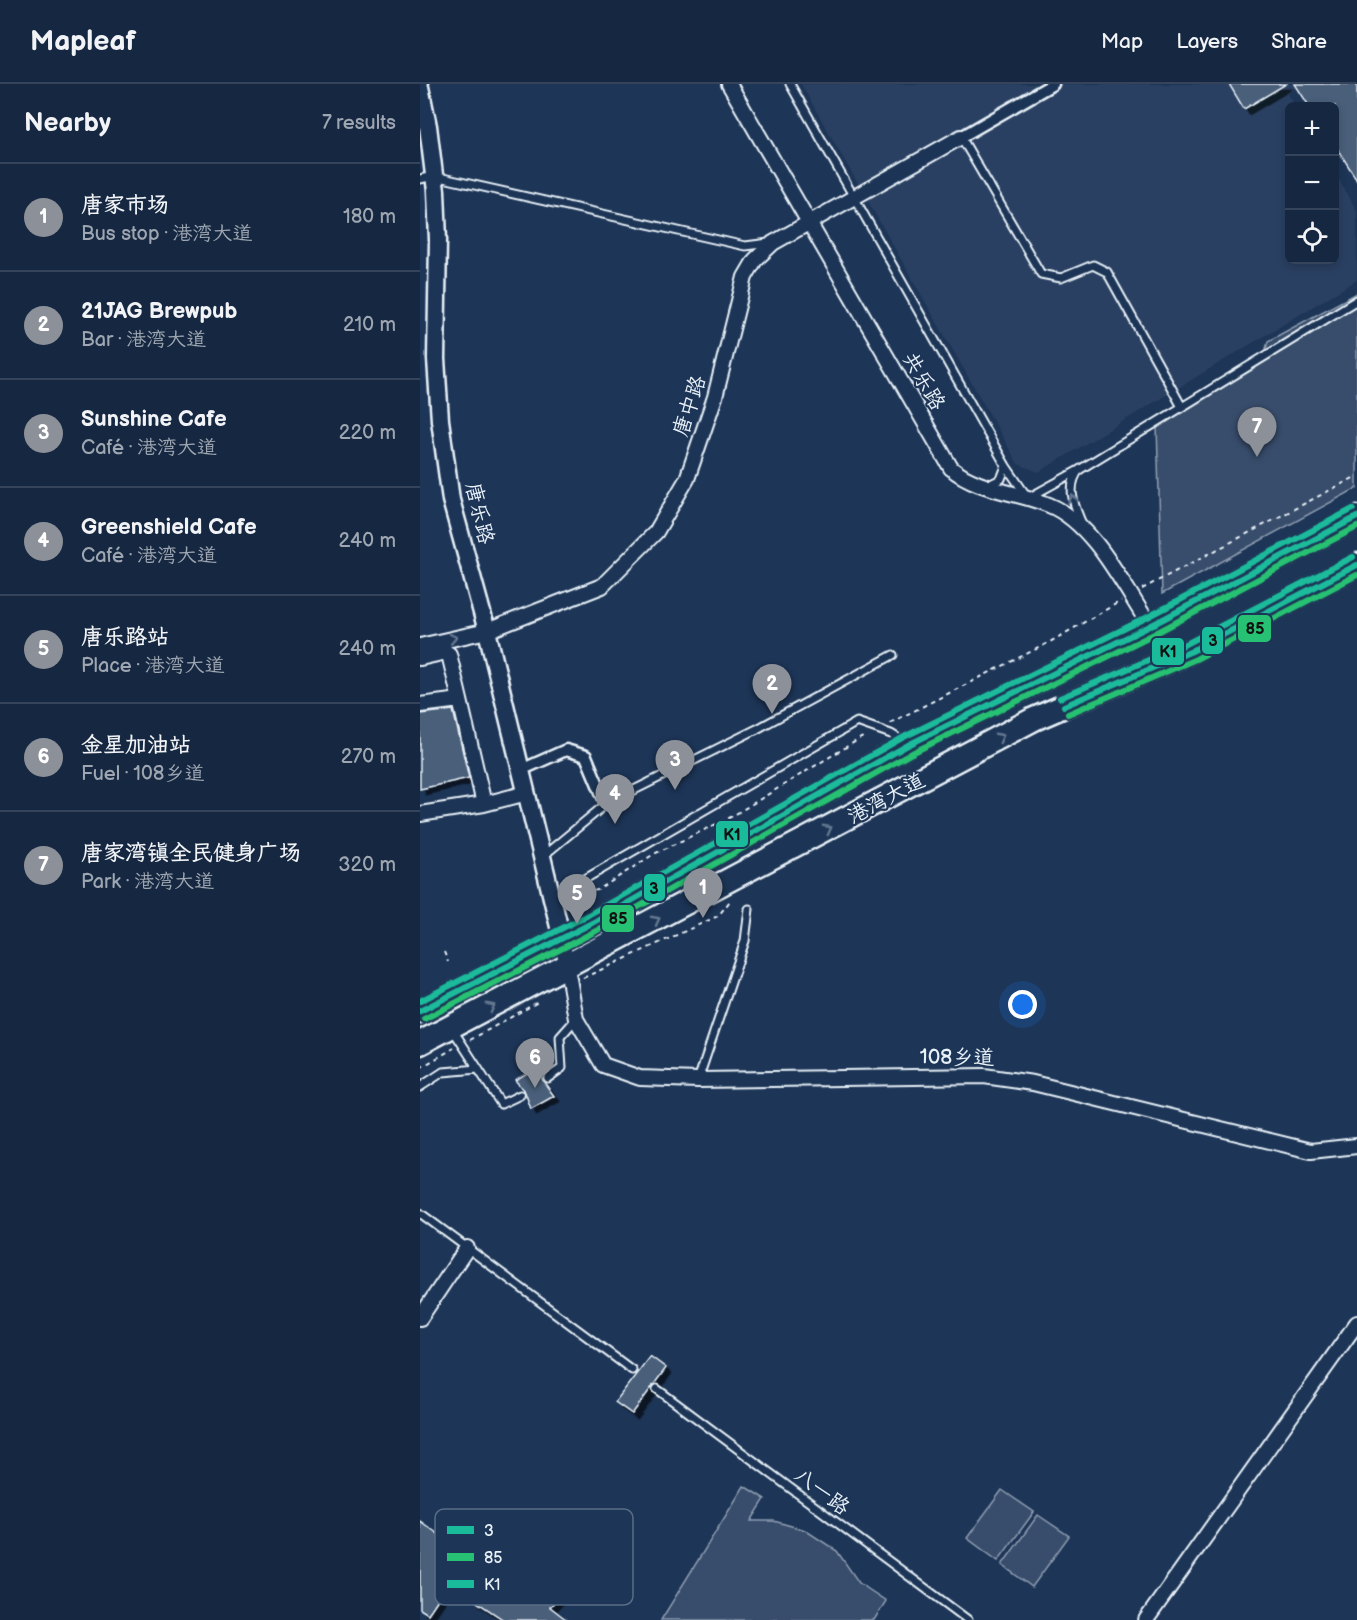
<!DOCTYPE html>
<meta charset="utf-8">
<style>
:root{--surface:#162841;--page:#23344c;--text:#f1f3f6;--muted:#9ea6b1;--line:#35445a;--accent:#8c9099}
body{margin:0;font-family:"Balsamiq Sans","LXGW WenKai TC",sans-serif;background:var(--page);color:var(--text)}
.controls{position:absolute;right:18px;top:18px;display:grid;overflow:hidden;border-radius:9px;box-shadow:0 3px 9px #0003}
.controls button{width:54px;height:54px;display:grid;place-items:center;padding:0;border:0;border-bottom:2px solid var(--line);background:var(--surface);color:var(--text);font:30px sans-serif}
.you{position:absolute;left:603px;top:921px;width:21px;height:21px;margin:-15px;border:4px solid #fff;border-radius:50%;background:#1a73e8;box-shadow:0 0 0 9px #1a73e833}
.badge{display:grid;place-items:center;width:39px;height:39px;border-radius:50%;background:var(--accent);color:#fff;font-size:20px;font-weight:700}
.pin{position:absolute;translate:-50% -50px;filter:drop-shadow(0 2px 3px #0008)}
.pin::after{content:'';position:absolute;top:32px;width:21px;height:18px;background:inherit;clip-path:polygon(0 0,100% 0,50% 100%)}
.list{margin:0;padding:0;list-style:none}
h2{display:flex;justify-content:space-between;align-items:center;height:78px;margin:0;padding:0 24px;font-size:26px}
h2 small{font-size:20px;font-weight:400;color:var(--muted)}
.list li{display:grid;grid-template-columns:39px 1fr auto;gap:18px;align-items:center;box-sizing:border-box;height:108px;padding:0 24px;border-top:2px solid var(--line)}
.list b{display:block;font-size:22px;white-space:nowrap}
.list p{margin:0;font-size:20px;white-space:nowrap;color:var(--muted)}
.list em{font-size:20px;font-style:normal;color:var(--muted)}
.icon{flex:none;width:33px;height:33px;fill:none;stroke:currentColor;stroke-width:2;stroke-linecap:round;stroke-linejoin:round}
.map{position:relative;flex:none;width:937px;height:1536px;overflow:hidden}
header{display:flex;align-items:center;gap:36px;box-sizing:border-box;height:84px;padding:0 30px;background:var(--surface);border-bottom:2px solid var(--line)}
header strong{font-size:28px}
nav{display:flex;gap:33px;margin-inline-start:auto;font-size:21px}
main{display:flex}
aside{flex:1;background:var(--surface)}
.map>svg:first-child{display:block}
</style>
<header>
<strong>Mapleaf</strong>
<nav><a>Map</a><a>Layers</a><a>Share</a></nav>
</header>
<main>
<aside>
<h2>Nearby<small>7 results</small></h2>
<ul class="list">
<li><span class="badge">1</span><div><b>唐家市场</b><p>Bus stop · 港湾大道</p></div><em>180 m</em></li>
<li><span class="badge">2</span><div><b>21JAG Brewpub</b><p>Bar · 港湾大道</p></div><em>210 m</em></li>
<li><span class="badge">3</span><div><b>Sunshine Cafe</b><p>Café · 港湾大道</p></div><em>220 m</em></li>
<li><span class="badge">4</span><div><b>Greenshield Cafe</b><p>Café · 港湾大道</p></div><em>240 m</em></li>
<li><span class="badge">5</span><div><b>唐乐路站</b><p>Place · 港湾大道</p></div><em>240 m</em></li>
<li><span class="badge">6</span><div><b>金星加油站</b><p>Fuel · 108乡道</p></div><em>270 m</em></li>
<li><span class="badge">7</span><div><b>唐家湾镇全民健身广场</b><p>Park · 港湾大道</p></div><em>320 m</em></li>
</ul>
</aside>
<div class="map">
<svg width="937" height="1536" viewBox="0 0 937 1536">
<defs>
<filter id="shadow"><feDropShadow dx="5.5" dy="5.5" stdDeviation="0" flood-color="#0009"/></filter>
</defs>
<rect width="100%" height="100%" fill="#1d3557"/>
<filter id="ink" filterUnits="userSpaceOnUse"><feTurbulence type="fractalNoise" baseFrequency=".0167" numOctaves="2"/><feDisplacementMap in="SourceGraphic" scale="12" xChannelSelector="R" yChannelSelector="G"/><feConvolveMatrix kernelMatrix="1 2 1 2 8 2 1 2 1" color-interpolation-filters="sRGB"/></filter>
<g filter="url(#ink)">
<path fill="#2a4162" d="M381,0H883L868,10L876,22H870V176H914L915,88L937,127V196L619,388L598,380Z"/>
<path fill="#374d6c" stroke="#909fb2" stroke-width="1.5" d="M937,209V404L742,510L737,342L843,277L848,257Z
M324,1402L345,1415L331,1437H354L385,1446L417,1467L439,1499L466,1517L454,1536H241Z
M582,1406L614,1428L578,1477L547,1454Z
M618,1431L649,1452L612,1503L582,1481Z"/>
<path fill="#495e7a" stroke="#e8f1f8" stroke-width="1.5" filter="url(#shadow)" d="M809,0H866L824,25Z
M875,0H937V96L915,61V22H889Z
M33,626L49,694L0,705V630Z
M118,983L123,997L134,1012L111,1025L105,1008L95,996Z
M230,1272L246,1284L212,1330L195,1318Z
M0,1437L28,1457L30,1453L51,1466L8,1530L0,1525Z
M113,1479L144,1506L130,1523L147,1536H84L54,1516L73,1489L98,1503Z"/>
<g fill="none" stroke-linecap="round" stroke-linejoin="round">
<defs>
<path id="service" d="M370,0L586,382L608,414L659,386L937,216
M541,53L621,190L641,194L673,181L687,188L762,323
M0,95L14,92L325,162L349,159
M659,386C646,403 654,421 662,440
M569,401L581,395L586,382
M123,772L186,720L337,645L473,571
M132,814L437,638L471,650L484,658
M33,946L81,1020L100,1011
M128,994L142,984L140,953L156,935
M278,996L325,857L329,825
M0,1003L23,988L58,985
M0,1129L212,1286
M237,1305L548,1536"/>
<path id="pedestrian" d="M541,53L633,0
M101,686L146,666L166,672L186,720"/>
<path id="minor" d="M309,0L531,384C556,406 598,408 629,421C674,439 704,503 730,542
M0,562L67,547L182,502L236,448L267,395L295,313L325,193L335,176L353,159L541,53
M0,574L26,568L29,570L40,616
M0,621L40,616L64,720
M0,730L64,720L107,709
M142,855L156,935L183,981L220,994L278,996L564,992L613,999L891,1067L937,1062
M0,1234L47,1164
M726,1536L937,1239"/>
<path id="tertiary" d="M0,3L8,42L16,107L18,156L16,275L20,336L31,416L67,547L142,855"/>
<path id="trunk" d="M0,927L172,839L488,661L730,542L937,433
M0,959L614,635L772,567L937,481"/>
</defs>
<use href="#service" stroke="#e8f1f8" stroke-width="11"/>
<use href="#pedestrian" stroke="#e8f1f8" stroke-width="15"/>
<use href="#minor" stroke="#e8f1f8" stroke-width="18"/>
<use href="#tertiary" stroke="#e8f1f8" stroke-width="21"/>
<use href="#trunk" stroke="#e8f1f8" stroke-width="27"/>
<path stroke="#e8f1f8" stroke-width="2" stroke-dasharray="4.5 4.5" stroke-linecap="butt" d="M722,505L937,392
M470,639L628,559L701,517
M165,808L178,806L234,770L309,734L446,651
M24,868L28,878
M163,894L298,832L310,817
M50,956L118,918
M0,984L34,964"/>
<use href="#service" stroke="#1d3557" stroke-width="7"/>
<use href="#pedestrian" stroke="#1d3557" stroke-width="10"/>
<use href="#minor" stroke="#1d3557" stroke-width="14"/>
<use href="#tertiary" stroke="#1d3557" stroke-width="16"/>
<use href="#trunk" stroke="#1d3557" stroke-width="22"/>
<defs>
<path id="bus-1" d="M644,622L772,567L937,481
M0,927L172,839L488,661L730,542L937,433"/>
<path id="bus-2" d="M648,630L776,575L937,491
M4,935L176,847L492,669L734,550L937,443"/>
<path id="bus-3" d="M640,614L768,559L933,473
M0,917L168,831L484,653L726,534L933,425"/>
</defs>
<use href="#bus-1" stroke="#1d3557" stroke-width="10"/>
<use href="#bus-2" stroke="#1d3557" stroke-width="10"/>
<use href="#bus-3" stroke="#1d3557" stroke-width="10"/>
<use href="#bus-1" stroke="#1abb9b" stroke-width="6"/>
<use href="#bus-2" stroke="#26c172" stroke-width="6"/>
<use href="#bus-3" stroke="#1abb9b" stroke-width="6"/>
</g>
<defs><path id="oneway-chevron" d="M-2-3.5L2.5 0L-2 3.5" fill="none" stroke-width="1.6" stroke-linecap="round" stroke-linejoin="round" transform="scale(1.5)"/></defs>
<g stroke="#64778f">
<use href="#oneway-chevron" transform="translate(653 415) rotate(-103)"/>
<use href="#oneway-chevron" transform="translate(33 554) rotate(-12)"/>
<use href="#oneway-chevron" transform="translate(580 653) rotate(-28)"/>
<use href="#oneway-chevron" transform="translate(408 745) rotate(-28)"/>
<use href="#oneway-chevron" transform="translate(236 836) rotate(-28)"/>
<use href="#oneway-chevron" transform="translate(71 923) rotate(-28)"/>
</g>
</g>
<g text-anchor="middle" stroke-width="4.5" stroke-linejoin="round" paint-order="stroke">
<g font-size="21" fill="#e8f1f8" stroke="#1d3557">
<text transform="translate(504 297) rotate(60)" y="7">共乐路</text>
<text transform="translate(269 322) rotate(-72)" y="7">唐中路</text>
<text transform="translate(60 429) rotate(77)" y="7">唐乐路</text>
<text transform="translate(466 714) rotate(-28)" y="7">港湾大道</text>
<text transform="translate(537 973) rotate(1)" y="7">108乡道</text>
<text transform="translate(402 1407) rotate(37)" y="7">八一路</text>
</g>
</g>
<rect x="15" y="1425" width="198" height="96" rx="9" fill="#1d3557" stroke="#5a6d87" stroke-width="1.5"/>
<rect x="27" y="1442" width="27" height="8" fill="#1abb9b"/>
<rect x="27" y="1469" width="27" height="8" fill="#26c172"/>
<rect x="27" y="1496" width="27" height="8" fill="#1abb9b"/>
<g font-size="16" fill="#e8f1f8">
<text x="64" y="1452">3</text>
<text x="64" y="1479">85</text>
<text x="64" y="1506">K1</text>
</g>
<g stroke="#1d3557" stroke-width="2">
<rect x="817" y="530" width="35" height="29" rx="6" fill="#26c172"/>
<rect x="781" y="542" width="23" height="29" rx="6" fill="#1abb9b"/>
<rect x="731" y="553" width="34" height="29" rx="6" fill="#1abb9b"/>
<rect x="295" y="736" width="34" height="28" rx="6" fill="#1abb9b"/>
<rect x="223" y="789" width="23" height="29" rx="6" fill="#1abb9b"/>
<rect x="181" y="820" width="34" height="29" rx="6" fill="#26c172"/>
</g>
<g font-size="16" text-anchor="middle" font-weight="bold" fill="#111">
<text x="835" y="550">85</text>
<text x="793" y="562">3</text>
<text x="748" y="573">K1</text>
<text x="312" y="756">K1</text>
<text x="234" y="810">3</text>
<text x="198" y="840">85</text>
</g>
</svg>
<div class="controls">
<button>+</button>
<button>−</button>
<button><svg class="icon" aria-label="locate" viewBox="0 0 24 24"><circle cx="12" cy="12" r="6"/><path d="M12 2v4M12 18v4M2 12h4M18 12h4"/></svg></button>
</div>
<div class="you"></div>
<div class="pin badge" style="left:283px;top:834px">1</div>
<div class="pin badge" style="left:352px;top:630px">2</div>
<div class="pin badge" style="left:255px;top:706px">3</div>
<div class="pin badge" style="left:195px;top:740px">4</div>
<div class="pin badge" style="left:157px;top:840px">5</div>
<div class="pin badge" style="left:115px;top:1004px">6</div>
<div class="pin badge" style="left:837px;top:373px">7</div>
</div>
</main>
